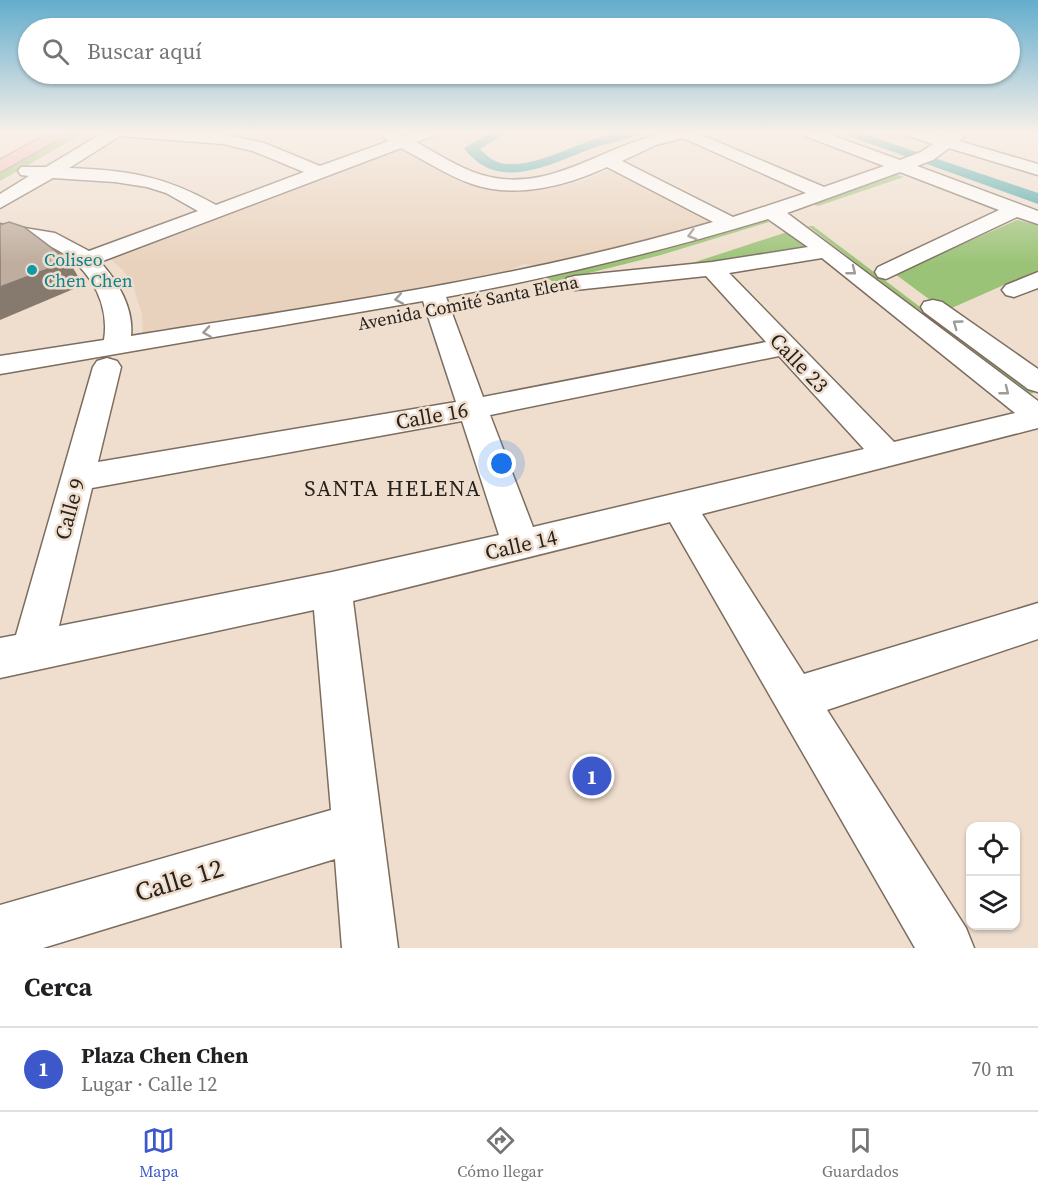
<!DOCTYPE html>
<html lang="es">
<meta charset="utf-8">
<style>
:root{--surface:#fff;--page:#f6f6f6;--text:#202124;--muted:#757577;--line:#e0e0e0;--accent:#3d58cb}
body{margin:0;font-family:"Source Serif 4",serif;background:var(--page);color:var(--text)}
.controls{position:absolute;right:18px;bottom:18px;display:grid;overflow:hidden;border-radius:12px;box-shadow:0 2px 4px #0004}
.controls button{width:54px;height:54px;display:grid;place-items:center;padding:0;border:0;border-bottom:2px solid var(--line);background:var(--surface);color:var(--text);font:30px sans-serif}
.you{position:absolute;left:502px;top:464px;width:21px;height:21px;margin:-15px;border:4px solid #fff;border-radius:50%;background:#1a73e8;box-shadow:0 0 0 9px #1a73e833}
.badge{display:grid;place-items:center;width:39px;height:39px;border-radius:50%;background:var(--accent);color:#fff;font-size:20px;font-weight:700}
.pin{position:absolute;translate:-50% -50%;border:3px solid #fff;box-shadow:0 2px 6px #0006}
.list{margin:0;padding:0;list-style:none}
h2{display:flex;justify-content:space-between;align-items:center;height:78px;margin:0;padding:0 24px;font-size:26px}
h2 small{font-size:20px;font-weight:400;color:var(--muted)}
.list li{display:grid;grid-template-columns:39px 1fr auto;gap:18px;align-items:center;box-sizing:border-box;height:84px;padding:0 24px;border-top:2px solid var(--line)}
.list b{display:block;font-size:22px;white-space:nowrap}
.list p{margin:0;font-size:20px;white-space:nowrap;color:var(--muted)}
.list em{font-size:20px;font-style:normal;color:var(--muted)}
.icon{flex:none;width:33px;height:33px;fill:none;stroke:currentColor;stroke-width:2;stroke-linecap:round;stroke-linejoin:round}
.map{position:relative;flex:none;width:1038px;height:948px;overflow:hidden}
.search{position:absolute;background:var(--surface);box-shadow:0 2px 4px #0004;left:18px;right:18px;top:18px;height:66px;display:flex;align-items:center;gap:15px;box-sizing:border-box;padding:0 21px;border-radius:33px;color:var(--muted);font-size:22px}
.sheet{height:162px;background:var(--surface)}
nav{display:flex;justify-content:space-around;align-items:center;box-sizing:border-box;height:84px;border-top:2px solid var(--line);background:var(--surface);font-size:16px;color:var(--muted)}
nav a{display:grid;justify-items:center;gap:3px}
nav .on{color:var(--accent)}
.map>svg:first-child{display:block}
</style>
<div class="map">
<svg width="1038" height="948" viewBox="0 0 1038 948">
<rect width="100%" height="100%" fill="#efdece"/>
<path fill="#e9d2bd" d="M402,147L471,184L489,189L536,190L580,182L606,171L618,172L713,222L605,251L536,266L524,264L504,272L435,285L143,335L142,314L133,286L123,270L109,258Z"/>
<path fill="#9bc377" d="M73,131H87L0,181V171Z
M896,174L904,177L818,206L810,203Z
M763,218L769,222L661,255L553,282L546,277Z
M1017,220L1038,225V270L945,311L895,274Z
M808,226H813L1034,393L1028,394Z
M787,232L809,249L683,266Z"/>
<g fill="none" stroke-linecap="round" stroke-linejoin="round">
<path fill="#3ba2a5" fill-rule="evenodd" d="M492,131H509L480,149C488,157 496,164 508,164C550,166 592,129 642,131C633,140 611,142 599,146C555,161 499,196 464,148Z
M835,131H855L1038,193V204Z"/>
<defs>
<path id="minor" d="M106,131L223,134L264,143L320,166L389,141L383,136L385,133L391,131L403,136L417,131H439L437,134L416,142C437,153 460,169 482,175C543,193 592,154 646,138C665,132 682,131 701,131L699,134L824,187L884,166L800,134L798,131H820L900,160L921,152L933,144L903,134L901,131H925L944,136L952,131H970L959,141L1038,164V175L949,148L933,160L917,166L1038,211V224L1017,217L886,279L878,277L875,272L878,267L999,210L900,172L787,213L1038,401V428L702,514L804,674L1038,603V639L827,710L966,928L974,948H915L670,522L353,601L398,948H342L335,859L43,948H0V905L331,810L314,610L0,678V638L16,635L93,367L97,361L107,358L117,361L121,367L98,462L456,402L423,301L0,374V356L104,340C111,297 82,256 41,243C28,238 14,238 0,236V224L55,233L89,251L198,211L166,193L147,187L115,182L53,178L0,208V194L29,176L21,175L18,171L21,167H46ZM120,136L223,144L253,151L304,172L216,205C165,176 127,170 69,168ZM683,138L806,193L733,217L622,161L656,145ZM401,148C424,160 448,176 472,184C515,199 567,186 607,167L713,222C524,278 325,305 131,336C134,309 118,281 100,262ZM768,219L808,247L712,262L575,276L567,278L563,283L567,288L575,290L706,276L766,342L483,397L446,297C555,277 662,251 768,219ZM822,258L1015,413L894,442L729,273ZM779,356L864,449L533,527L490,415ZM462,421L499,535L332,572L59,626L92,488Z
M1038,272V288L1014,297L1006,295L1002,290L1006,285Z
M933,300L942,302L1038,369V392L1028,389L924,312L921,307L924,302Z"/>
<path id="highway" d="M53,131H73L0,172V160Z"/>
</defs>
<use href="#minor" stroke="#7c6d5f" stroke-width="3"/>
<use href="#highway" stroke="#ae807f" stroke-width="3"/>
<use href="#minor" fill="#fff" fill-rule="evenodd"/>
<use href="#highway" fill="#f6b3b4" fill-rule="evenodd"/>
</g>
<path fill="#867a6f" d="M69,261L83,285L0,320V287Z"/>
<path fill="#bfae9f" stroke="#867a6f" stroke-width="1.5" d="M9,222L24,227L69,261L0,287V225Z"/>
<defs><path id="oneway-chevron" d="M-2-3.5L2.5 0L-2 3.5" fill="none" stroke-width="1.6" stroke-linecap="round" stroke-linejoin="round" transform="scale(1.5)"/></defs>
<g stroke="#9e9c99">
<use href="#oneway-chevron" transform="translate(692 235) rotate(164)"/>
<use href="#oneway-chevron" transform="translate(852 271) rotate(38)"/>
<use href="#oneway-chevron" transform="translate(399 299) rotate(170)"/>
<use href="#oneway-chevron" transform="translate(957 324) rotate(-144)"/>
<use href="#oneway-chevron" transform="translate(207 332) rotate(171)"/>
<use href="#oneway-chevron" transform="translate(1005 391) rotate(38)"/>
</g>
<linearGradient id="sky" x2="0" y2="1"><stop stop-color="#63adcd"/><stop offset="0.5" stop-color="#f8f0e9"/><stop offset="1" stop-color="#f8f0e9" stop-opacity="0"/></linearGradient>
<rect width="1038" height="264" fill="url(#sky)"/>
<circle fill="#0f9aa8" stroke="#efdece" stroke-width="2" cx="32" cy="270" r="6"/>
<g text-anchor="middle" stroke-width="5" stroke-linejoin="round" paint-order="stroke">
<g font-size="18" fill="#0d838f" stroke="#efdece" text-anchor="start">
<text x="44" y="266">Coliseo<tspan x="44" dy="21">Chen Chen</tspan></text>
</g>
<g font-size="18" fill="#28221c" stroke="#efdece">
<text transform="translate(468 303) rotate(-11)" y="6">Avenida Comité Santa Elena</text>
</g>
<g font-size="21" fill="#28221c" stroke="#efdece">
<text transform="translate(799 363) rotate(46)" y="7">Calle 23</text>
<text transform="translate(432 416) rotate(-10)" y="7">Calle 16</text>
<text transform="translate(70 509) rotate(-75)" y="7">Calle 9</text>
<text transform="translate(521 545) rotate(-13)" y="7">Calle 14</text>
</g>
<g font-size="22" letter-spacing="1.5" fill="#28221c" stroke="#efdece">
<text x="393" y="496">SANTA HELENA</text>
</g>
<g font-size="26" fill="#28221c" stroke="#efdece">
<text transform="translate(179 880) rotate(-17)" y="9">Calle 12</text>
</g>
</g>
</svg>
<div class="controls">
<button><svg class="icon" aria-label="locate" viewBox="0 0 24 24"><circle cx="12" cy="12" r="6"/><path d="M12 2v4M12 18v4M2 12h4M18 12h4"/></svg></button>
<button><svg class="icon" aria-label="layers" viewBox="0 0 24 24"><path d="M12 4l9 5-9 5-9-5zM3 14l9 5 9-5"/></svg></button>
</div>
<div class="you"></div>
<div class="pin badge" style="left:592px;top:776px">1</div>
<div class="search"><svg class="icon" aria-label="search" viewBox="0 0 24 24"><circle cx="10" cy="10" r="6"/><path d="M15 15l6 6"/></svg>Buscar aquí</div>
</div>
<section class="sheet">
<h2>Cerca<small></small></h2>
<ul class="list">
<li><span class="badge">1</span><div><b>Plaza Chen Chen</b><p>Lugar · Calle 12</p></div><em>70 m</em></li>
</ul>
</section>
<nav>
<a class="on"><svg class="icon" aria-label="map" viewBox="0 0 24 24"><path d="M3 6l6-2 6 2 6-2v14l-6 2-6-2-6 2zM9 4v14M15 6v14"/></svg>Mapa</a>
<a><svg class="icon" aria-label="directions" viewBox="0 0 24 24"><path d="M12 3l9 9-9 9-9-9zM9 14v-3h6M13 9l2 2-2 2"/></svg>Cómo llegar</a>
<a><svg class="icon" aria-label="saved" viewBox="0 0 24 24"><path d="M7 4h10v16l-5-4-5 4z"/></svg>Guardados</a>
</nav>
